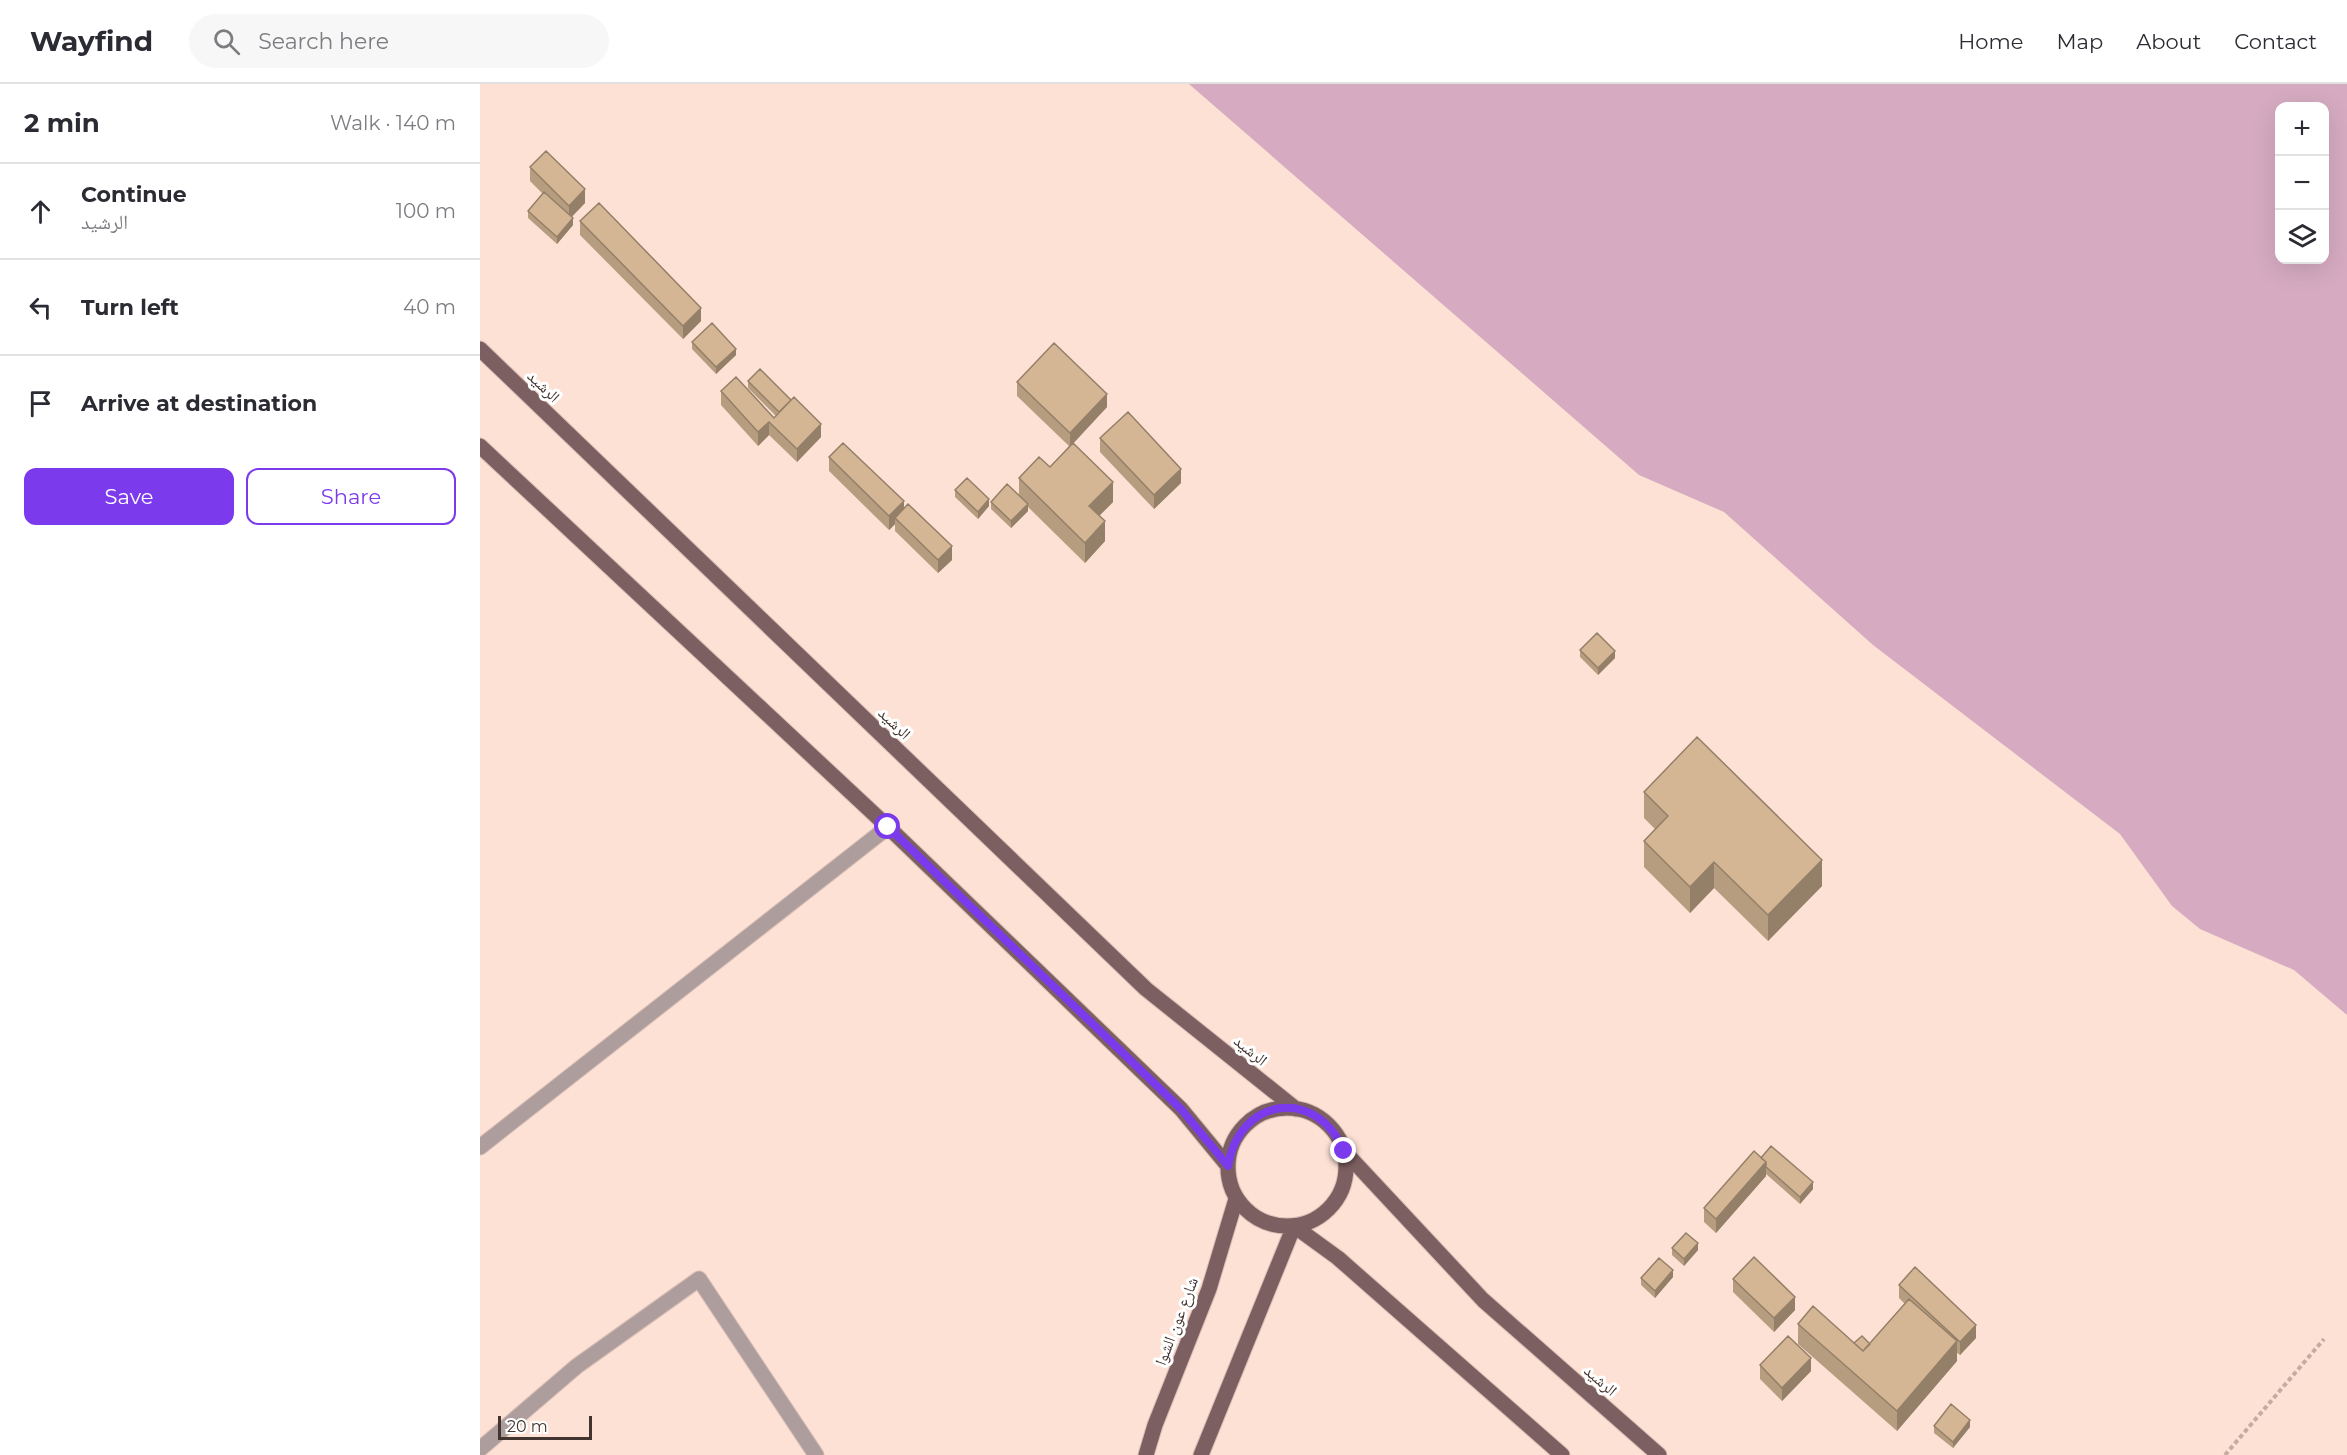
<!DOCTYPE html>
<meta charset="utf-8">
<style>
:root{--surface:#fff;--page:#f7f7f7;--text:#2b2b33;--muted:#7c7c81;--line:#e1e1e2;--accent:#7c3aed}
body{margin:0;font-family:Montserrat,"Noto Naskh Arabic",sans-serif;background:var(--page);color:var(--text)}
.controls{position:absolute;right:18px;top:18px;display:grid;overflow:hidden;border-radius:12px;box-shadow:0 6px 24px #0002}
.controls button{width:54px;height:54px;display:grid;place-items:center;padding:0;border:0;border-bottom:2px solid var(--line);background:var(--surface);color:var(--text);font:30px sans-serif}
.scale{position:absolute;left:18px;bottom:15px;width:94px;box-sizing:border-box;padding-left:6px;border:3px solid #42342f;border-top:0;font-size:16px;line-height:21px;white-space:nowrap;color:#42342f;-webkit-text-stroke:4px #fff;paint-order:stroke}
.stop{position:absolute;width:18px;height:18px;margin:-14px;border:4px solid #7c3aed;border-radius:50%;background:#fff}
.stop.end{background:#7c3aed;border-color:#fff;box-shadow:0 2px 6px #0008}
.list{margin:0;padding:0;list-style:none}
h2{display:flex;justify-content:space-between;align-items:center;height:78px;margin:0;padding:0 24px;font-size:26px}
h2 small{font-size:20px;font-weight:400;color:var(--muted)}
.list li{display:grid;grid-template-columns:39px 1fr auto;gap:18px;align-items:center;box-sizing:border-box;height:96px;padding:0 24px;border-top:2px solid var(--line)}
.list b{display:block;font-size:22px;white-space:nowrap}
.list p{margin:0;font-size:20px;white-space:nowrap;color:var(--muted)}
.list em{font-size:20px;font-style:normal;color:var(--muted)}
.actions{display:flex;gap:12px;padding:18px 24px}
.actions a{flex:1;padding:14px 0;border:2px solid var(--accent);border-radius:12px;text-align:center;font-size:21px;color:var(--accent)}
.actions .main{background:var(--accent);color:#fff}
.icon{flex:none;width:33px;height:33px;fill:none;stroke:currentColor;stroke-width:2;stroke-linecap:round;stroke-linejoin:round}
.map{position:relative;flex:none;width:1867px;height:1371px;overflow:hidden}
header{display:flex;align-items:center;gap:36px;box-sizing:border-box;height:84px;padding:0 30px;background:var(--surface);border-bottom:2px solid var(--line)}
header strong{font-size:28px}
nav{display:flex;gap:33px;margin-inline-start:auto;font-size:21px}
.search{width:420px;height:54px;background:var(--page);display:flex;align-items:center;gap:15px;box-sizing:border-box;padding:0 21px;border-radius:33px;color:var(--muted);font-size:22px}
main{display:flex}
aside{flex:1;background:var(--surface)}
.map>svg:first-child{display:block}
</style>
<header>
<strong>Wayfind</strong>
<div class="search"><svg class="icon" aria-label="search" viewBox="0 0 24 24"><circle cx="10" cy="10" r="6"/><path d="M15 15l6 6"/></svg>Search here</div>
<nav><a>Home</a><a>Map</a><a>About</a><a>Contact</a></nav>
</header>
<main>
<aside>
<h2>2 min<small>Walk · 140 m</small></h2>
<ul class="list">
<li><svg class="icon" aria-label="ahead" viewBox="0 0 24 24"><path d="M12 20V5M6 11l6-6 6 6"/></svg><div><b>Continue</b><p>الرشيد</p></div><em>100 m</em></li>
<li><svg class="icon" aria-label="left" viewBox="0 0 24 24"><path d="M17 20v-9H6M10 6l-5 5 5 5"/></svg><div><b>Turn left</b></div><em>40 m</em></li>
<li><svg class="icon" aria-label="arrive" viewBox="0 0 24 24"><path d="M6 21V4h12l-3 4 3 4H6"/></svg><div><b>Arrive at destination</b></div></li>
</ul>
<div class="actions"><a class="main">Save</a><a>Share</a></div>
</aside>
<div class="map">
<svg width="1867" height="1371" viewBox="0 0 1867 1371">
<rect width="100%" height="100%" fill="#fde1d5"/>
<path fill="#d6abc1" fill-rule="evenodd" d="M709,0H1867V931L1814,886L1720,845L1692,822L1640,750L1393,561L1244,428L1159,391ZM1800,22H1844V176H1800Z"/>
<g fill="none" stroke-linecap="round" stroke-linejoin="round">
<defs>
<path id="minor" d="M0,1063L408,743
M0,1365L97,1282L219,1195L336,1371"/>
<path id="major" d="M0,265L666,905L816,1025
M0,362L408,743L701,1025L748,1082
M748 1083a59 59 0 1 1 118 0a59 59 0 1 1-118 0Z
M864,1067L1003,1216L1179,1371
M666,1371L675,1341L729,1205L756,1115
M721,1371L814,1142L858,1174L1082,1371"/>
</defs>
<use href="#minor" stroke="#d8beb4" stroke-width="17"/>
<use href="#major" stroke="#d8beb4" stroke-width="17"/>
<path stroke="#c4aca2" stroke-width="4" stroke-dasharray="4.5 3" stroke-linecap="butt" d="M1745,1371L1844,1255"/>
<use href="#minor" stroke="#ae9d9d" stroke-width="15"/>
<use href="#major" stroke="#7c5f61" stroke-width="15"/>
</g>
<path fill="#b69d7f" d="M50,83L105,119L92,133L93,141L77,160L48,134V127L63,110L50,97Z
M100,137L221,237L203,255L100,151Z
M212,258L256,271L236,290L212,265Z
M268,297L341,353L317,378L289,351L278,362L241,321V307L294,334L296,332L268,304Z
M537,298L627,323L593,359L633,418L619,432L625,457L605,479L548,423V427L531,444L511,425V418L539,411V394L570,383L589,362L537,312Z
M620,354L701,399L674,425L620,368Z
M349,373L424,425L472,476L458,489L415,447V440L409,446L349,387Z
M475,406L509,422L498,435L475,413Z
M1100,566L1135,574L1118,591L1100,573Z
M1164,708L1342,802L1288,857L1234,804L1210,829L1164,783V757L1175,745L1164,734Z
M1281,1074L1333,1105L1320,1120L1286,1090V1092L1236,1149L1224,1138V1124Z
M1192,1164L1218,1166L1204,1182L1192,1171Z
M1193,1193L1175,1214L1161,1201V1194Z
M1253,1195L1315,1226L1294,1248L1253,1208Z
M1419,1201L1496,1254L1480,1271L1477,1269V1277L1417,1347L1318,1260V1240L1374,1258L1390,1260L1425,1220L1419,1214Z
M1280,1281L1331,1287L1302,1317L1280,1295Z
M1454,1342L1490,1343L1473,1364L1454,1349Z"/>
<path fill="#947f68" d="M105,105V119L89,135V122Z
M93,134V141L77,160V153Z
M221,224V237L203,255V242Z
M256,265V271L236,290V283Z
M627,310V323L590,363V349Z
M289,338V351L278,362V348Z
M341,340V353L317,378V365Z
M701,385V399L674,425V411Z
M633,398V418L609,442V422Z
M509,415V422L498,435V428Z
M424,417V431L415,434V440L409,446V432Z
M548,420V427L531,444V437Z
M625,437V457L605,479V459Z
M472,462V476L458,489V476Z
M1135,567V574L1118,591V584Z
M1342,776V802L1288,857V831Z
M1234,778V804L1210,829V803Z
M1286,1078V1092L1236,1149V1135Z
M1333,1098V1105L1320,1120V1113Z
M1218,1159V1166L1204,1182V1175Z
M1193,1186V1193L1175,1214V1207Z
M1315,1213V1226L1294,1248V1234Z
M1496,1241V1254L1480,1271V1258Z
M1477,1257V1277L1417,1347V1327Z
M1331,1274V1287L1302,1317V1304Z
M1490,1336V1343L1473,1364V1358Z"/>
<path fill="#d4b694" stroke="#947f68" stroke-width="1.5" d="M66,67L105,105L89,122L50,83Z
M64,108L93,134L77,153L48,127Z
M119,119L221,224L203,242L100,137Z
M232,239L256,265L236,283L212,258Z
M574,259L627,310L590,349L537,298Z
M280,285L311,316L299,328L268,297Z
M256,293L294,334L314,313L341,340L317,365L289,338L278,348L241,307Z
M648,328L701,385L674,411L620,354Z
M363,359L424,417L409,432L349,373Z
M593,359L633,398L609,422L625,437L605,459L539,394L559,373L570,383Z
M487,394L509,415L498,428L475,406Z
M527,400L548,420L531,437L511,418Z
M428,420L472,462L458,476L415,434Z
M1117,549L1135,567L1118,584L1100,566Z
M1217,653L1342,776L1288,831L1234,778L1210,803L1164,757L1188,732L1164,708Z
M1291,1062L1333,1098L1320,1113L1286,1083V1078L1281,1074Z
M1274,1067L1286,1078L1236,1135L1224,1124Z
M1206,1149L1218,1159L1204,1175L1192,1164Z
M1274,1173L1315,1213L1294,1234L1253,1195Z
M1179,1174L1193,1186L1175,1207L1161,1194Z
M1435,1183L1496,1241L1480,1258L1419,1201Z
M1429,1215L1477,1257L1417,1327L1318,1240L1333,1222L1383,1267Z
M1308,1252L1331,1274L1302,1304L1280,1281Z
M1382,1252L1390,1260L1383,1267L1374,1259Z
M1471,1320L1490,1336L1473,1358L1454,1342Z"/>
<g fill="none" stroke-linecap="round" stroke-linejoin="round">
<path stroke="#7c3aed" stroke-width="8" d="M408,743L701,1025L748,1082C759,1013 836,1002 864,1067"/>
</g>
<g text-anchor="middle" stroke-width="6" stroke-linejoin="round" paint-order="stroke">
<g font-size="16" fill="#42342f" stroke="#fff">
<text transform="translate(64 302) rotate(44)" y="6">الرشيد</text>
<text transform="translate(415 639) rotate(44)" y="6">الرشيد</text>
<text transform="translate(771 966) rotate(39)" y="6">الرشيد</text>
<text transform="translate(696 1237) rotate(-69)" y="6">شارع عون الشوا</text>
<text transform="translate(1121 1296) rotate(41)" y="6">الرشيد</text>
</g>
</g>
</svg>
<div class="controls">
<button>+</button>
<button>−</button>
<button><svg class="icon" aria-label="layers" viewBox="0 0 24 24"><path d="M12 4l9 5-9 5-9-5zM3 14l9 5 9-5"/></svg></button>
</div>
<div class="scale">20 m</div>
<div class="stop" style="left:408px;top:743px"></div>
<div class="stop end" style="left:864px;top:1067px"></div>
</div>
</main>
